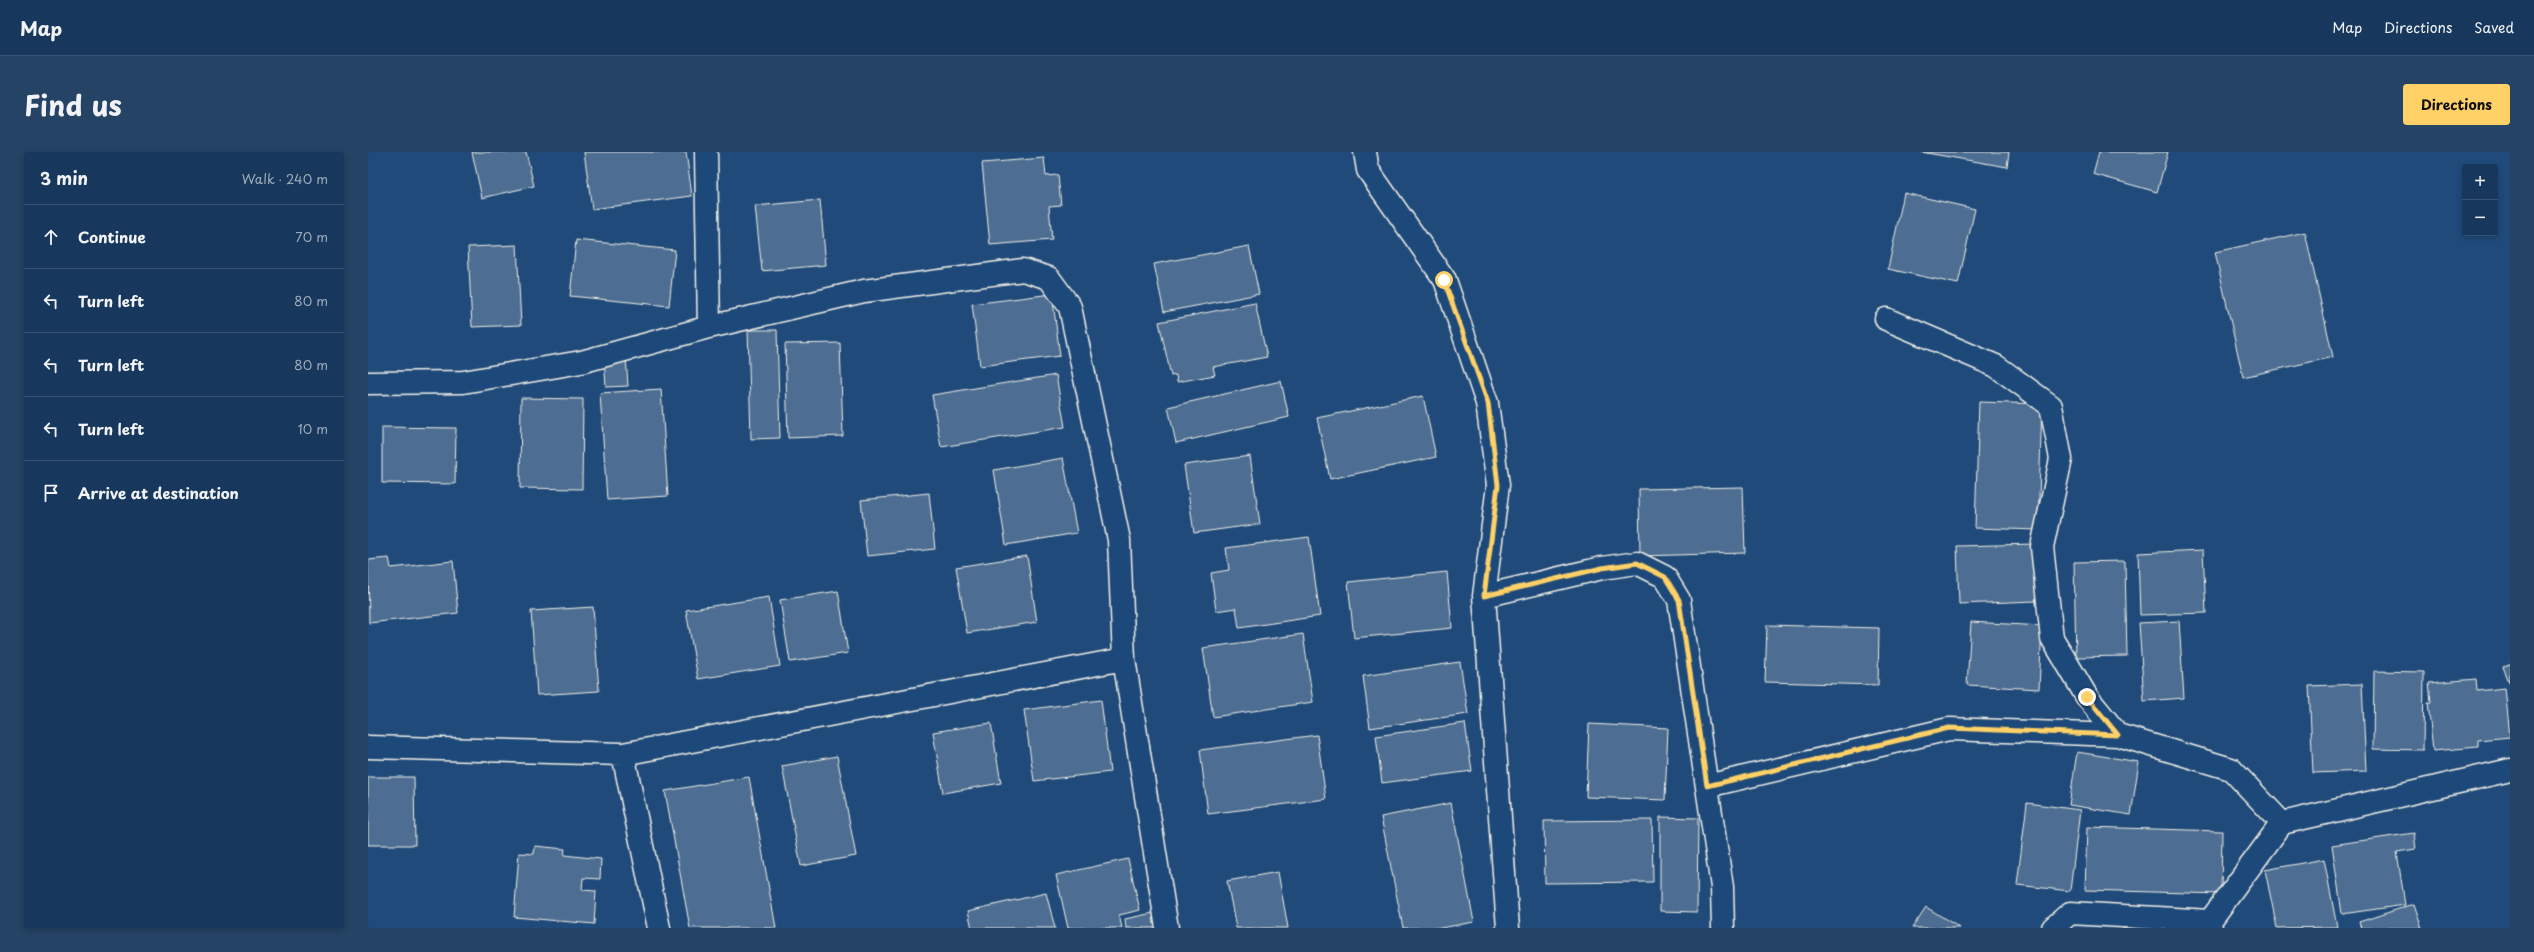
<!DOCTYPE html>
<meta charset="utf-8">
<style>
:root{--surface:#17385c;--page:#244365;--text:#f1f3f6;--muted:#9eacbb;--line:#365272;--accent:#ffd166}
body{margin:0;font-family:"Playpen Sans",sans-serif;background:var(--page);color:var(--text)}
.controls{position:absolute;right:12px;top:12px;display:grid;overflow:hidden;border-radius:4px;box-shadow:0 2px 6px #0003}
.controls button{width:36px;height:36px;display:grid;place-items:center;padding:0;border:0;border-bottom:1px solid var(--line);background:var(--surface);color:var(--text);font:20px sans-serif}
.stop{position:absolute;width:12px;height:12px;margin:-9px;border:3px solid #ffd166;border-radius:50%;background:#fff}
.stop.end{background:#ffd166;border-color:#fff;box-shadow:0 1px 4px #0008}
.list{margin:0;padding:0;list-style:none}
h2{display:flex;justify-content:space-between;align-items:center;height:52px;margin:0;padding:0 16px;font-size:17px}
h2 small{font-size:13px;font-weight:400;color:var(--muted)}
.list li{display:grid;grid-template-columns:26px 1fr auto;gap:12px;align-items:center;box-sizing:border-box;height:64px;padding:0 16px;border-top:1px solid var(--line)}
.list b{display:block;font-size:15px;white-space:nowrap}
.list em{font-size:13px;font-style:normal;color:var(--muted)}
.icon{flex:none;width:22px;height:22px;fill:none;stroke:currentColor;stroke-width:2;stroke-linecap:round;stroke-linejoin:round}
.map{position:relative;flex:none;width:2142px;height:776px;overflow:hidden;border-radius:4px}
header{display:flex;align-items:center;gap:24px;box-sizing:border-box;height:56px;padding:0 20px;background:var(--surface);border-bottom:1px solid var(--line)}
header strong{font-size:19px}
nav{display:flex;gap:22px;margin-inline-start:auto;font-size:14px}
.intro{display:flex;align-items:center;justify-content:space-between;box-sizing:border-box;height:96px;padding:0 24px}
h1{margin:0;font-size:28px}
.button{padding:10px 18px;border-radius:4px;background:var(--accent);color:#111;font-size:14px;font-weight:700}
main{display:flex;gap:24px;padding:0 24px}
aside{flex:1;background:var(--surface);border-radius:4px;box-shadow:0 2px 6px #0003}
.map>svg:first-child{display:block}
</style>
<header>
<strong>Map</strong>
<nav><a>Map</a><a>Directions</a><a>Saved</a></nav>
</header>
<div class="intro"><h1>Find us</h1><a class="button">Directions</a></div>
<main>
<aside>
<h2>3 min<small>Walk · 240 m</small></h2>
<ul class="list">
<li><svg class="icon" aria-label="ahead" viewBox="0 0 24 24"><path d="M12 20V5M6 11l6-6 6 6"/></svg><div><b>Continue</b></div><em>70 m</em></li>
<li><svg class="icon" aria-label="left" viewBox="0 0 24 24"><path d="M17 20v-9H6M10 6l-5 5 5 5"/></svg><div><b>Turn left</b></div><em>80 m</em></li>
<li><svg class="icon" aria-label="left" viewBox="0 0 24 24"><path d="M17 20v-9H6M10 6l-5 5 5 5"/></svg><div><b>Turn left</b></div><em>80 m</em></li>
<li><svg class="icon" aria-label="left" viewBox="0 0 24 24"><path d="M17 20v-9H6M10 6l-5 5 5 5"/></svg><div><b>Turn left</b></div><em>10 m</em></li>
<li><svg class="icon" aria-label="arrive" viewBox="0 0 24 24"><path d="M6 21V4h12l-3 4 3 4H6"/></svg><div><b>Arrive at destination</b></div></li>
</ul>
</aside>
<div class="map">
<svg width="2142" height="776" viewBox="0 0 2142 776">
<rect width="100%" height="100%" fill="#1f4a7a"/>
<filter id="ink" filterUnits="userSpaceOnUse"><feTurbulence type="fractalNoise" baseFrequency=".025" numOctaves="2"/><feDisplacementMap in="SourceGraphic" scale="8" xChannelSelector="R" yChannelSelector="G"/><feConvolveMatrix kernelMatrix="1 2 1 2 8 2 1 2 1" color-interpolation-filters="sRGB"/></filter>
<g filter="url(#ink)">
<path fill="#4d6e92" stroke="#f4f1e8" d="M104,0H158L166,34L114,46Z
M216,0H318L324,44L224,57Z
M1553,0H1641L1639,15Z
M1731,0H1800L1789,40L1725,22Z
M676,6L678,24L690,23L693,53L681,54L684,88L622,93L614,11Z
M1536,41L1607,57L1590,132L1520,117Z
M452,48L458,113L394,119L387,54Z
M1937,80L1965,205L1875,225L1847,100Z
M208,88L307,98L301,154L202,144Z
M149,93L153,173L104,175L100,95Z
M881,94L891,142L796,160L786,112Z
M684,142L692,204L612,214L604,152Z
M887,151L899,205L845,215L847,223L809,230L808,223L803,224L791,170Z
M380,178H409L412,286L383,287Z
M472,191L475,284L420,286L417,192Z
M258,204L260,234L238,235L236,205Z
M688,223L697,275L573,295L564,243Z
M913,229L921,265L808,291L800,255Z
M293,237L300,344L239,348L232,241Z
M1055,244L1068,305L962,327L949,266Z
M153,246L215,247L214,337L152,336Z
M1611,250L1674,252L1670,378L1607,376Z
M14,275L88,276L87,332L14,331Z
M882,304L892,372L826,381L816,313Z
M695,306L709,381L638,393L626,318Z
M1375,335L1377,401L1272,404L1271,337Z
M561,341L567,397L499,404L493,348Z
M941,385L952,464L871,476L868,456L848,459L843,421L861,418L858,396Z
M1666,392L1668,449L1591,452L1589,394Z
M1835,398L1838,461L1772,463L1770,401Z
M659,404L669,470L599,481L588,415Z
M21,406L23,416L85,409L90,461L1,471L0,408Z
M1757,409L1759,504L1708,505L1706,410Z
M1079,420L1084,476L986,486L980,430Z
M470,439L480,501L422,510L412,448Z
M401,445L412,514L330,527L318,458Z
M225,455L231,539L169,543L163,459Z
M1811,469L1816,546L1776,549L1771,471Z
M1603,470L1674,474L1671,537L1599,533Z
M1399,473L1511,476L1510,533L1397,530Z
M935,482L945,550L845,565L835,496Z
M1092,510L1100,562L1002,576L995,524Z
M2142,511V532L2135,515Z
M2006,519L2056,520L2055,598L2005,597Z
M2108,527L2109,539L2137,536L2142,585L2110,588V595L2065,599L2060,550H2063L2061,531Z
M1994,532L1998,619L1945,621L1941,534Z
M733,548L742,620L666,629L656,558Z
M623,571L633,631L575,641L565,580Z
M1097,571L1104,619L1014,631L1008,584Z
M1221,572L1300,576L1297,648L1218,645Z
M949,583L958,647L840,662L832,598Z
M1709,600L1771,610L1763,663L1701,653Z
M469,604L488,704L433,714L414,614Z
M0,625H46L47,693H0Z
M381,625L408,776H322L297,639Z
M1083,651L1106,770L1073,776H1035L1013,665Z
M1659,651L1712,658L1702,739L1649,733Z
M1292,665L1330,666L1329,760L1292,759Z
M1284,668L1285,730L1177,731L1176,669Z
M1719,675L1854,679L1853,742L1717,738Z
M2046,681L2048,697L2029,700L2037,753L1974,762L1964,693Z
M167,694L197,697L196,703L233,707L232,727L215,726L214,738L228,739L226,772L146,765L151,701L166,702Z
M760,707L772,758L751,763L754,776H700L688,723Z
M1956,707L1969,775L1909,776L1897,718Z
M910,720L920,776H868L859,729Z
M678,741L687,776H604L600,759Z
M2046,752L2054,776H1993L1991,770Z
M1558,755L1592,776H1544Z
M785,761L788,776H758L757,767Z"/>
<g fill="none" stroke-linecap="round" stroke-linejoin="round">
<defs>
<path id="street" d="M338,0L341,175
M997,0L1000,18L1077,128L1119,251L1130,333L1116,444L1140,776
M1518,167L1628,214L1683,254L1693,307L1674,395L1684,486L1719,545L1750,583
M0,231L95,230L213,210L341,175L496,139L655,118L681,126L702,155L751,388L756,507L799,776
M1116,444L1234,416L1269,411L1297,425L1311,448L1354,735L1355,776
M0,595L255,602L756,507
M255,602L291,776
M1339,634L1581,577L1750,583L1863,617L1914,671
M1685,776L1702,761L1842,769
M1843,776L1842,769L1914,671L2142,618"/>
</defs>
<use href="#street" stroke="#f4f1e8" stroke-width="25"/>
<use href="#street" stroke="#1f4a7a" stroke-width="22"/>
</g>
</g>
<g fill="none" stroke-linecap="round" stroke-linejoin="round" filter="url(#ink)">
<path stroke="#ffd166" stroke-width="5" d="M1076,128L1120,251L1130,333L1116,444L1234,416L1269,411L1297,425L1311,448L1339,634L1581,576L1750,583L1719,545"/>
</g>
</svg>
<div class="controls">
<button>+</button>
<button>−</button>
</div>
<div class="stop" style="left:1076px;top:128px"></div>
<div class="stop end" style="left:1719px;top:545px"></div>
</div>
</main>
